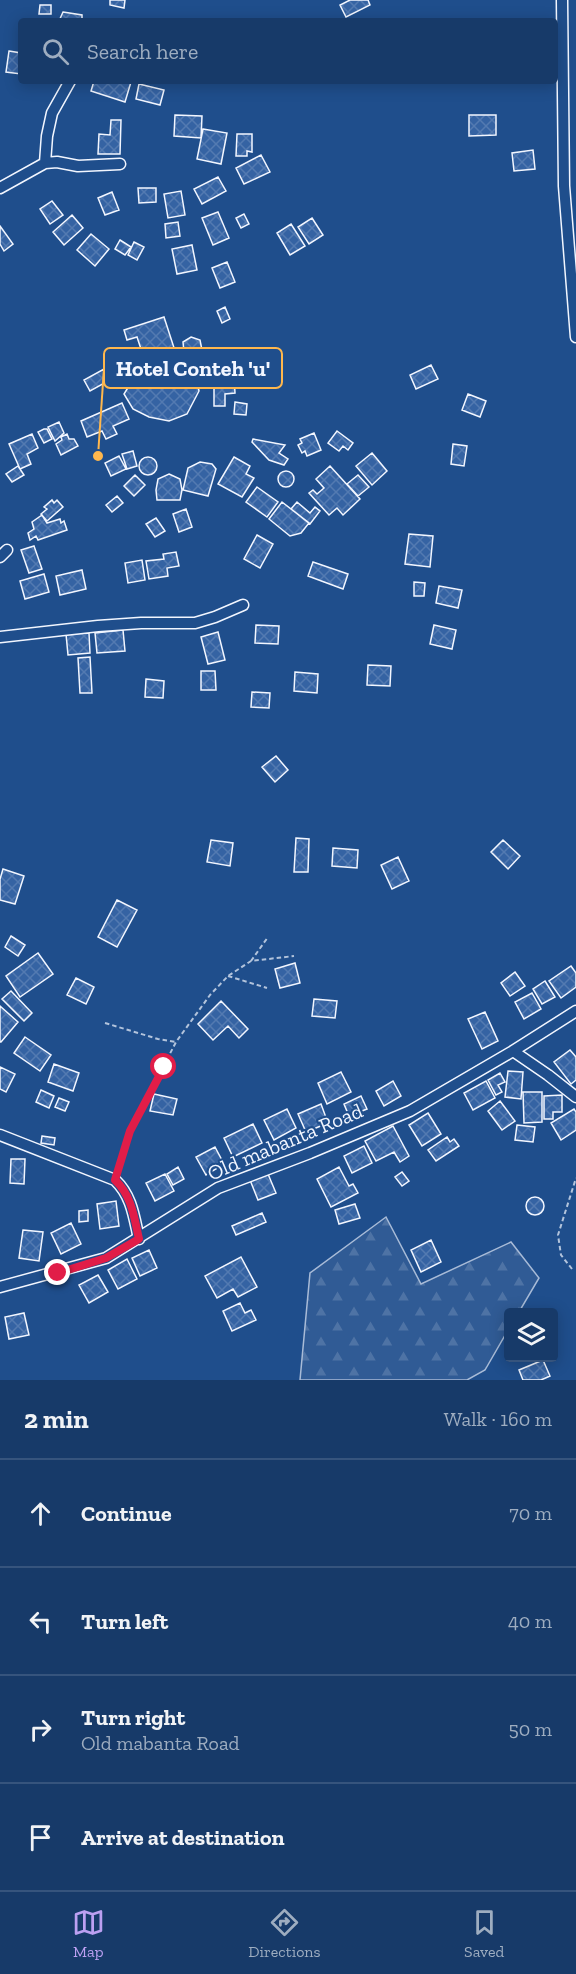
<!DOCTYPE html>
<meta charset="utf-8">
<style>
:root{--surface:#173a69;--page:#20416f;--text:#f1f3f6;--muted:#9eadc0;--line:#36547d;--accent:#bca0f2}
body{margin:0;font-family:"Zilla Slab",serif;background:var(--page);color:var(--text)}
.controls{position:absolute;right:18px;bottom:18px;display:grid;overflow:hidden;border-radius:6px;box-shadow:0 3px 15px #0003}
.controls button{width:54px;height:54px;display:grid;place-items:center;padding:0;border:0;border-bottom:2px solid var(--line);background:var(--surface);color:var(--text);font:30px sans-serif}
.stop{position:absolute;width:18px;height:18px;margin:-14px;border:4px solid #e11d48;border-radius:50%;background:#fff}
.stop.end{background:#e11d48;border-color:#fff;box-shadow:0 2px 6px #0008}
.list{margin:0;padding:0;list-style:none}
h2{display:flex;justify-content:space-between;align-items:center;height:78px;margin:0;padding:0 24px;font-size:26px}
h2 small{font-size:20px;font-weight:400;color:var(--muted)}
.list li{display:grid;grid-template-columns:39px 1fr auto;gap:18px;align-items:center;box-sizing:border-box;height:108px;padding:0 24px;border-top:2px solid var(--line)}
.list b{display:block;font-size:22px;white-space:nowrap}
.list p{margin:0;font-size:20px;white-space:nowrap;color:var(--muted)}
.list em{font-size:20px;font-style:normal;color:var(--muted)}
.icon{flex:none;width:33px;height:33px;fill:none;stroke:currentColor;stroke-width:2;stroke-linecap:round;stroke-linejoin:round}
.map{position:relative;flex:none;width:576px;height:1380px;overflow:hidden}
.search{position:absolute;background:var(--surface);box-shadow:0 3px 15px #0003;left:18px;right:18px;top:18px;height:66px;display:flex;align-items:center;gap:15px;box-sizing:border-box;padding:0 21px;border-radius:6px;color:var(--muted);font-size:22px}
.sheet{height:510px;background:var(--surface)}
nav{display:flex;justify-content:space-around;align-items:center;box-sizing:border-box;height:84px;border-top:2px solid var(--line);background:var(--surface);font-size:16px;color:var(--muted)}
nav a{display:grid;justify-items:center;gap:3px}
nav .on{color:var(--accent)}
.map>svg:first-child{display:block}
</style>
<div class="map">
<svg width="576" height="1380" viewBox="0 0 576 1380">
<defs>
<pattern id="forest-firs" width="22" height="20" patternUnits="userSpaceOnUse" patternTransform="scale(1.5)"><rect width="22" height="20" fill="#305b95"/><path d="M5 1l3.5 6h-7zM16 11l3.5 6h-7z" fill="#4e73a5"/></pattern>
<pattern id="building-cross-hatch" width="8" height="8" patternUnits="userSpaceOnUse" patternTransform="scale(1.5)"><rect width="8" height="8" fill="#3563a3"/><path d="M0 0l8 8M0 8l8-8" fill="none" stroke="#537ab1"/></pattern>
</defs>
<rect width="100%" height="100%" fill="#1f4e8c"/>
<path fill="url(#forest-firs)" stroke="#a8bbd7" stroke-width="1.5" d="M386,1217L421,1284L511,1242L539,1278L519,1312H508V1330L485,1370L467,1380H300L310,1273Z"/>
<path fill="url(#building-cross-hatch)" stroke="#f2f6ff" stroke-width="1.5" d="M110,0H125L124,8L110,5Z
M350,0H368L370,5L346,17L340,5Z
M40,5H51V14H39Z
M63,12L82,15V21H59Z
M9,51L21,53V74L6,72Z
M94,81L131,82L125,102L91,91Z
M139,84L164,90L160,105L136,99Z
M175,115L202,116L201,138L174,136Z
M469,115H496V135L469,136Z
M111,120H121L120,154H98L99,134L110,135Z
M203,129L227,133L221,164L197,159Z
M237,134H252V152L247,151V156H236Z
M533,150L535,169L514,171L512,153Z
M261,155L270,172L244,184L236,168Z
M218,177L226,191L202,204L194,189Z
M138,188H156V202L139,203Z
M181,191L185,215L168,218L164,194Z
M112,192L119,210L105,215L98,198Z
M52,201L63,215L50,224L40,209Z
M218,212L229,238L213,245L202,218Z
M244,214L249,224L241,228L236,218Z
M72,215L83,228L64,245L53,232Z
M312,218L323,235L309,244L298,227Z
M178,222L180,236L166,238L165,224Z
M291,224L305,246L290,255L277,233Z
M0,226L13,244L4,251L0,244Z
M91,234L109,249L95,266L77,250Z
M120,240L131,247L125,255L115,249Z
M134,242L144,247L137,260L128,255Z
M192,245L197,270L177,274L172,249Z
M227,262L235,282L220,288L212,268Z
M225,307L230,319L222,323L217,311Z
M164,317L177,357L147,367L137,337L127,340L124,330Z
M191,337L200,340L202,350L194,356L184,352L183,342Z
M130,350L138,353L145,372L179,361L180,367L197,362L200,376L196,377L199,391L187,414L169,421L149,417L133,409L124,394L129,386L121,369L123,358Z
M431,365L438,379L416,389L410,375Z
M104,369L110,380L90,391L84,380Z
M214,376H234L235,393L225,394V406H214Z
M468,394L486,401L480,417L462,410Z
M235,402L247,404L246,415L234,414Z
M122,403L129,419L113,426L117,434L106,439L102,431L87,437L81,421Z
M59,422L64,433L55,441L48,427Z
M44,429H47L52,439L44,443L38,432Z
M337,431L353,443L348,450L343,446L339,451L328,443Z
M314,433L321,450L307,456L305,451L302,453L298,445L302,443L300,439Z
M32,434L38,448L27,454L31,464L20,469L9,444Z
M67,434L69,439H74L78,446L61,455L56,444L62,440L61,437Z
M253,439L285,445L279,453L288,459L284,465L269,460L252,442Z
M453,444L467,446L464,466L451,464Z
M133,451L137,466L127,469L122,454Z
M372,453L387,471L372,485L356,466Z
M119,456L126,469L111,476L105,463Z
M234,457L250,466L246,474L254,478L242,497L218,484Z
M139 466a9 9 0 1 1 18 0a9 9 0 1 1-18 0Z
M200,462L212,464L216,469L208,496L183,490L188,468Z
M18,466L24,475L12,482L6,474Z
M330,466L360,499L343,515L337,508L329,515L309,493L313,490L317,494L324,488L316,479Z
M278 479a8 8 0 1 1 16 0a8 8 0 1 1-16 0Z
M169,474L180,479L182,490L180,500H157L156,490L158,479Z
M135,475L145,485L134,496L124,486Z
M358,475L369,487L358,496L347,484Z
M257,487L278,502L267,517L246,502Z
M117,496L123,503L112,512L106,505Z
M52,500L54,503L57,500L63,507L47,521L41,514L47,509L44,507Z
M282,502L309,523L301,533L290,536L269,519Z
M297,502L310,513L315,507L320,511L310,524L291,509Z
M186,509L192,527L179,532L173,514Z
M42,515L47,523L60,519L61,523L64,521L67,530L38,540L36,536L30,540L28,533L34,529L32,522Z
M156,518L165,531L155,537L146,524Z
M409,534L433,536L430,567L405,564Z
M257,535L273,544L260,568L244,559Z
M34,546L42,569L29,573L21,550Z
M176,552L179,566L167,568L168,576L149,579L146,561L164,559L163,554Z
M142,560L145,580L128,583L125,563Z
M313,562L348,574L343,589L308,576Z
M82,570L86,589L60,595L56,576Z
M44,574L49,592L25,599L20,581Z
M414,582L425,583L424,596H414Z
M439,586L462,590L458,608L436,603Z
M256,625L279,626L278,644L255,643Z
M434,625L456,630L452,649L430,644Z
M123,630L125,651L97,653L95,633Z
M218,632L225,660L208,664L201,637Z
M89,633L90,653L68,655L66,634Z
M90,657L92,693H80L78,658Z
M368,665L391,666L390,686L367,685Z
M201,671H215L216,690H201Z
M295,672L318,674L317,693L294,691Z
M146,679L164,681L163,698L145,697Z
M252,692L270,693L269,708L251,707Z
M276,756L288,770L275,782L262,767Z
M296,838L309,839L308,872H294Z
M211,840L233,843L230,866L207,862Z
M503,840L520,856L508,869L491,852Z
M333,848L358,850L357,868L332,866Z
M398,857L409,881L392,889L381,865Z
M3,869L24,876L15,904L0,900V879Z
M117,900L137,910L117,947L98,937Z
M11,936L25,945L18,956L5,947Z
M38,953L53,974L20,997L6,976Z
M295,963L300,983L280,988L275,969Z
M571,966L576,973V987L561,998L549,981Z
M515,972L525,986L510,996L501,983Z
M76,978L94,987L86,1004L67,995Z
M545,981L555,997L542,1004L533,989Z
M11,991L32,1013L24,1021L2,999Z
M532,993L541,1009L524,1019L515,1002Z
M314,999L337,1001L335,1018L312,1016Z
M221,1001L248,1029L239,1038L228,1026L213,1040L198,1024Z
M0,1006L18,1022L1,1042H0Z
M485,1012L498,1041L482,1049L468,1019Z
M25,1037L51,1055L40,1071L14,1053Z
M570,1050L576,1057V1080L571,1084L554,1062Z
M54,1064L79,1073L73,1091L48,1082Z
M0,1067L15,1074L6,1092L0,1089Z
M508,1071L523,1072L521,1099L505,1097Z
M341,1072L351,1092L327,1104L318,1083Z
M500,1073L505,1082L498,1085L502,1092L496,1095L488,1080Z
M393,1081L401,1096L384,1106L376,1091Z
M486,1081L495,1098L473,1110L464,1093Z
M41,1090L54,1096L49,1108L36,1102Z
M523,1092H542V1122L524,1123Z
M154,1094L177,1099L173,1115L150,1111Z
M562,1095V1112H553V1119H544V1096Z
M361,1096L367,1109L349,1116L344,1104Z
M59,1098L69,1102L65,1111L55,1107Z
M500,1101L515,1121L502,1130L488,1111Z
M321,1104L328,1123L306,1132L298,1114Z
M287,1109L296,1128L274,1140L264,1120Z
M574,1109L576,1112V1130L561,1140L551,1123Z
M428,1113L441,1134L422,1146L409,1125Z
M253,1124L262,1143L233,1157L224,1138Z
M517,1125L535,1127L533,1142L515,1140Z
M393,1126L409,1156L400,1162L394,1152L376,1161L365,1141Z
M42,1136L55,1138L54,1145L41,1143Z
M447,1137L450,1142L454,1139L459,1146L436,1161L428,1150Z
M364,1146L372,1163L352,1173L344,1156Z
M215,1147L224,1164L206,1175L196,1157Z
M11,1159H25L24,1184L10,1183Z
M178,1167L184,1179L173,1185L167,1174Z
M339,1167L349,1186L353,1184L358,1193L331,1207L317,1179Z
M402,1172L409,1181L402,1186L395,1177Z
M165,1174L174,1191L155,1201L146,1183Z
M268,1174L276,1193L258,1200L250,1180Z
M526 1206a9 9 0 1 1 18 0a9 9 0 1 1-18 0Z
M116,1201L119,1226L100,1229L97,1204Z
M355,1204L360,1218L339,1224L335,1210Z
M88,1210V1221L79,1222V1211Z
M262,1213L266,1222L236,1235L232,1226Z
M71,1223L81,1244L61,1254L51,1233Z
M23,1230L43,1232L39,1261L19,1258Z
M431,1240L441,1262L421,1272L411,1250Z
M149,1250L157,1268L140,1276L132,1258Z
M241,1257L257,1287L238,1297L233,1289L217,1298L205,1276Z
M127,1259L137,1279L118,1289L108,1270Z
M98,1275L108,1292L89,1303L79,1285Z
M240,1303L245,1313L251,1310L256,1320L232,1331L223,1311Z
M24,1313L29,1335L9,1339L5,1317Z
M543,1360L550,1376L541,1380H523L519,1370Z"/>
<g fill="none" stroke-linecap="round" stroke-linejoin="round">
<defs>
<path id="minor" d="M562,0L564,186L576,337
M45,163L47,136L52,113L70,81
M0,188L45,163L57,162L78,166L120,164
M0,557L7,550
M0,637L98,626L141,623H195L215,617L243,605
M513,1051L548,1075L576,1097
M0,1135L115,1180C132,1196 134,1217 139,1239
M0,1287L106,1258L218,1188L310,1153L410,1111L513,1051L576,1011"/>
</defs>
<use href="#minor" stroke="#f2f6ff" stroke-width="13"/>
<path stroke="#b3c4dc" stroke-width="2" stroke-dasharray="4.5 3" stroke-linecap="butt" d="M251,961L268,937
M228,976L267,988
M105,1023L158,1039L176,1042
M118,1169L130,1131L176,1042L210,995L228,976L251,961L294,956
M572,1269L561,1255L558,1235L576,1178"/>
<use href="#minor" stroke="#1f4e8c" stroke-width="10"/>
</g>
<g fill="none" stroke-linecap="round" stroke-linejoin="round">
<path stroke="#e11d48" stroke-width="8" d="M58,1273L106,1258L139,1239C134,1217 132,1196 115,1180L130,1131L164,1067"/>
</g>
<g text-anchor="middle" stroke-width="4.5" stroke-linejoin="round" paint-order="stroke">
<g font-size="21" fill="#f2f6ff" stroke="#1f4e8c">
<text transform="translate(285 1142) rotate(-23)" y="7">Old mabanta Road</text>
</g>
</g>
<path fill="none" stroke="#ffb74d" stroke-width="2" d="M98 456L104 368"/>
<circle fill="#ffb74d" stroke="#1f4e8c" stroke-width="2" cx="98" cy="456" r="6"/>
<rect fill="#1f4e8c" stroke="#ffb74d" stroke-width="2" x="104" y="348" width="178" height="40" rx="6"/>
<g font-size="22" text-anchor="middle" font-weight="bold" fill="#f2f6ff">
<text x="193" y="376">Hotel Conteh 'u'</text>
</g>
</svg>
<div class="controls">
<button><svg class="icon" aria-label="layers" viewBox="0 0 24 24"><path d="M12 4l9 5-9 5-9-5zM3 14l9 5 9-5"/></svg></button>
</div>
<div class="stop" style="left:164px;top:1067px"></div>
<div class="stop end" style="left:58px;top:1273px"></div>
<div class="search"><svg class="icon" aria-label="search" viewBox="0 0 24 24"><circle cx="10" cy="10" r="6"/><path d="M15 15l6 6"/></svg>Search here</div>
</div>
<section class="sheet">
<h2>2 min<small>Walk · 160 m</small></h2>
<ul class="list">
<li><svg class="icon" aria-label="ahead" viewBox="0 0 24 24"><path d="M12 20V5M6 11l6-6 6 6"/></svg><div><b>Continue</b></div><em>70 m</em></li>
<li><svg class="icon" aria-label="left" viewBox="0 0 24 24"><path d="M17 20v-9H6M10 6l-5 5 5 5"/></svg><div><b>Turn left</b></div><em>40 m</em></li>
<li><svg class="icon" aria-label="right" viewBox="0 0 24 24"><path d="M7 20v-9h11M14 6l5 5-5 5"/></svg><div><b>Turn right</b><p>Old mabanta Road</p></div><em>50 m</em></li>
<li><svg class="icon" aria-label="arrive" viewBox="0 0 24 24"><path d="M6 21V4h12l-3 4 3 4H6"/></svg><div><b>Arrive at destination</b></div></li>
</ul>
</section>
<nav>
<a class="on"><svg class="icon" aria-label="map" viewBox="0 0 24 24"><path d="M3 6l6-2 6 2 6-2v14l-6 2-6-2-6 2zM9 4v14M15 6v14"/></svg>Map</a>
<a><svg class="icon" aria-label="directions" viewBox="0 0 24 24"><path d="M12 3l9 9-9 9-9-9zM9 14v-3h6M13 9l2 2-2 2"/></svg>Directions</a>
<a><svg class="icon" aria-label="saved" viewBox="0 0 24 24"><path d="M7 4h10v16l-5-4-5 4z"/></svg>Saved</a>
</nav>
